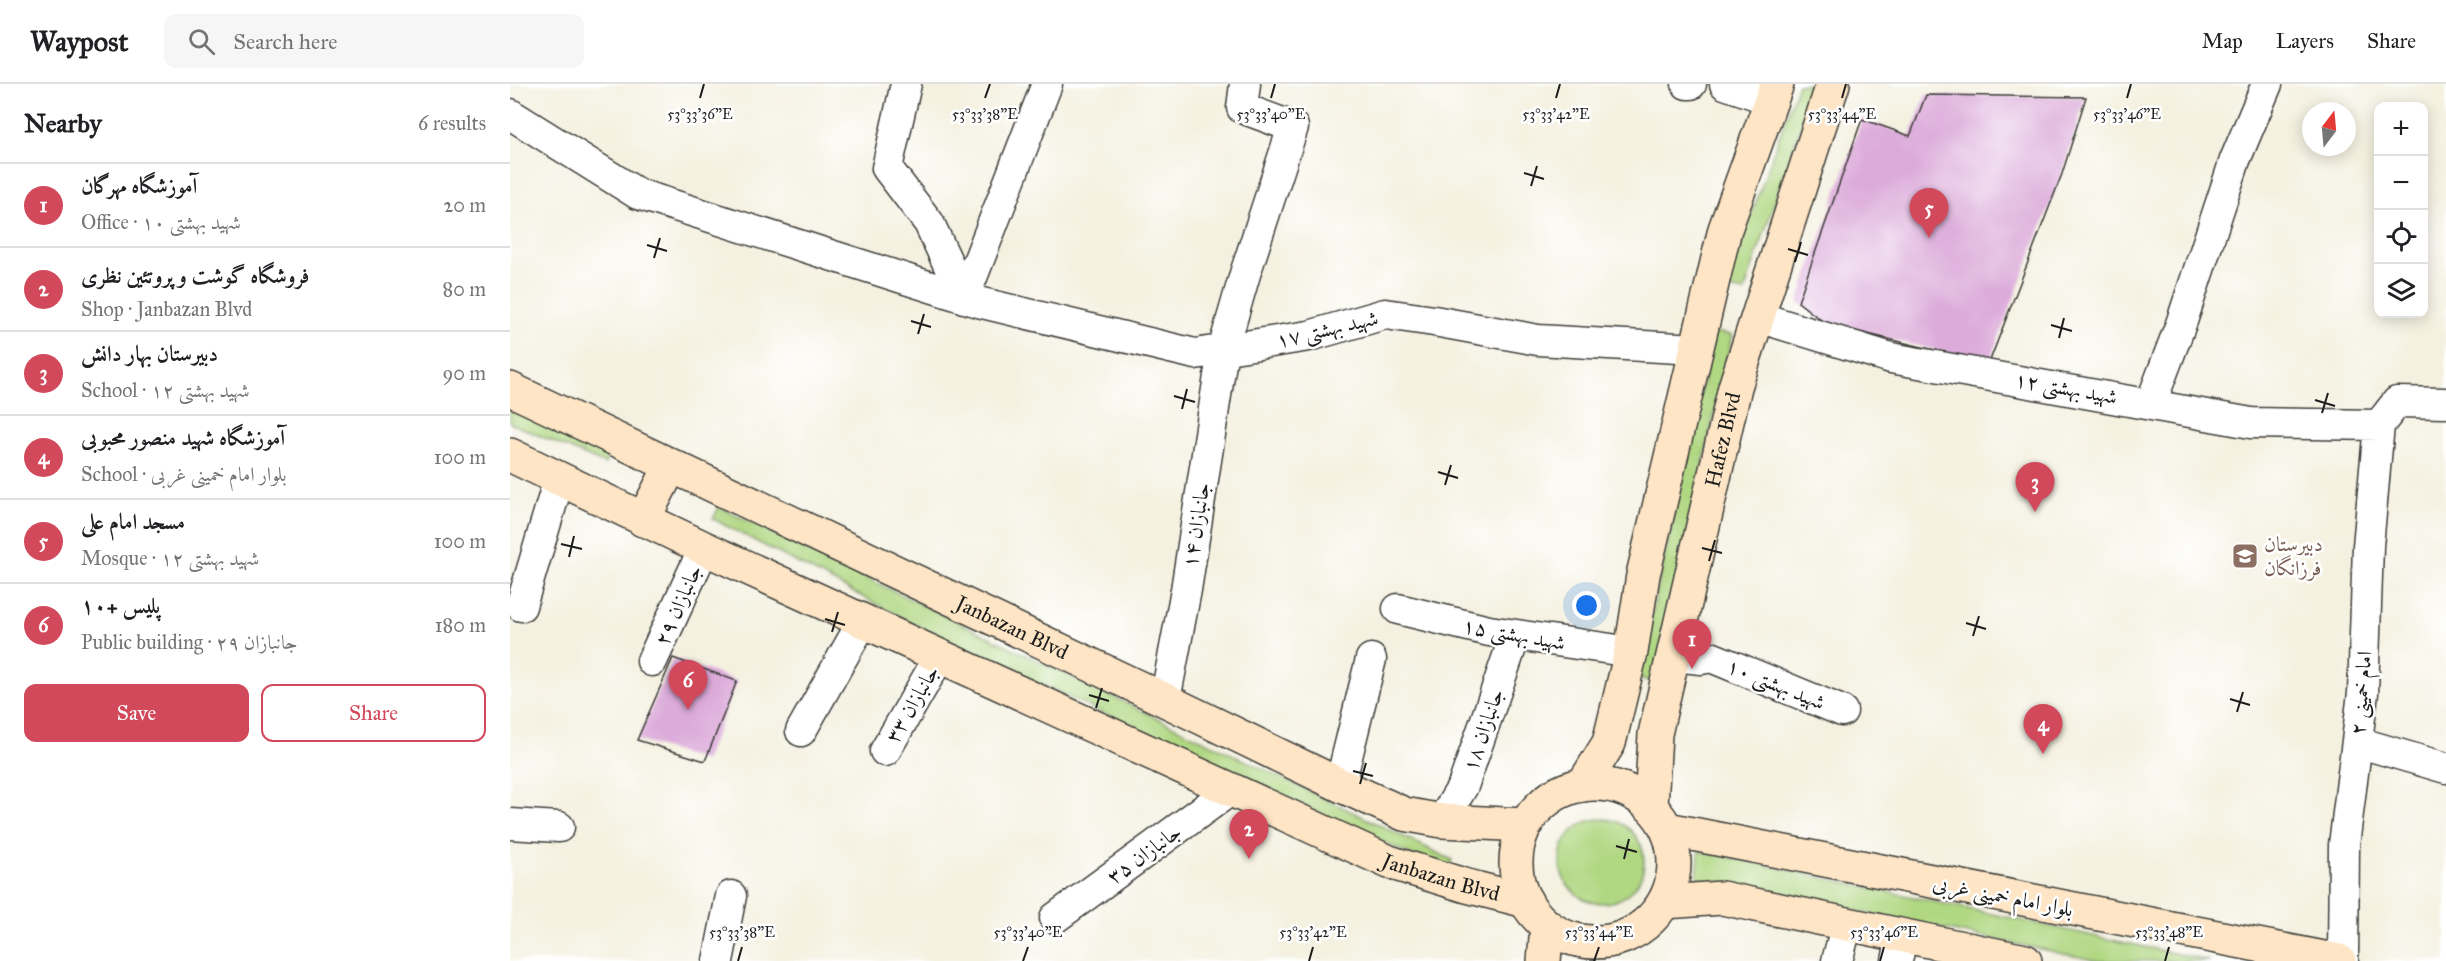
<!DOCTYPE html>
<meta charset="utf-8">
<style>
:root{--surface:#fff;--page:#f6f6f6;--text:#202124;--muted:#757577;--line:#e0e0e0;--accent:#d1495b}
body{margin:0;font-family:"IM FELL Great Primer",Amiri,serif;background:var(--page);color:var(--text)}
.controls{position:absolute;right:18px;top:18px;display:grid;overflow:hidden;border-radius:12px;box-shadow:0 3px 15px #0003}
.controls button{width:54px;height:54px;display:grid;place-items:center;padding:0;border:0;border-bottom:2px solid var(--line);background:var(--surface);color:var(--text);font:30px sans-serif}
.compass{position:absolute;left:1792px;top:18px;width:54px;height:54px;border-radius:50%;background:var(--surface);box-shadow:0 3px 15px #0003;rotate:16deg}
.you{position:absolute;left:1077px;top:522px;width:21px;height:21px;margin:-15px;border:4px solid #fff;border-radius:50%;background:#1a73e8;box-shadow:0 0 0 9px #1a73e833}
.badge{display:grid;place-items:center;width:39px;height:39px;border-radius:50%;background:var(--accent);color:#fff;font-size:20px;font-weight:700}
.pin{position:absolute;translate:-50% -50px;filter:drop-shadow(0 2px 3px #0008)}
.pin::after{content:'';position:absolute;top:32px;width:21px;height:18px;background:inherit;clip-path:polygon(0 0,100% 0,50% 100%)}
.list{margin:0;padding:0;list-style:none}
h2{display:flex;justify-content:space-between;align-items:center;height:78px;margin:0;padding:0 24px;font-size:26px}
h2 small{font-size:20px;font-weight:400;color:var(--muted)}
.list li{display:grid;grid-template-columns:39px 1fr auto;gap:18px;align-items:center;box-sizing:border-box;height:84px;padding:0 24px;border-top:2px solid var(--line)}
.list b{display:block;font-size:22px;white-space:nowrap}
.list p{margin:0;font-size:20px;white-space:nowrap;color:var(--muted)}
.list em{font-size:20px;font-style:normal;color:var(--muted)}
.actions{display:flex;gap:12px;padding:18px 24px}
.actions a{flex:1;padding:14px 0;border:2px solid var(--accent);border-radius:12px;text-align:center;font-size:21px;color:var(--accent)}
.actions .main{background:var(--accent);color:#fff}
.icon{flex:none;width:33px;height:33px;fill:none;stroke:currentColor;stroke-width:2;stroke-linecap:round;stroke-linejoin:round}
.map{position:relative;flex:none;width:1936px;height:877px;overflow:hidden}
header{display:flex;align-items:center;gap:36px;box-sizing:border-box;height:84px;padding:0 30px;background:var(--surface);border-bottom:2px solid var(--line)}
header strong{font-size:28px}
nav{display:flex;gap:33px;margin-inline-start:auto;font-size:21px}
.search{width:420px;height:54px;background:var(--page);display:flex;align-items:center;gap:15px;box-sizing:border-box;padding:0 21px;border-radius:12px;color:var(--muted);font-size:22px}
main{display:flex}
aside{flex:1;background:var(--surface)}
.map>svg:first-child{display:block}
</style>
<header>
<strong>Waypost</strong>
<div class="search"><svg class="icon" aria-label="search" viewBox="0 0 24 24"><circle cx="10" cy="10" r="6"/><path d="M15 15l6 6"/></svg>Search here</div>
<nav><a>Map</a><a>Layers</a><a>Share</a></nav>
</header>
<main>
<aside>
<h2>Nearby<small>6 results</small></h2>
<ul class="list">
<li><span class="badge">1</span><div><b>آموزشگاه مهرگان</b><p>Office · شهید بهشتی ۱۰</p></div><em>20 m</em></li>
<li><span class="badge">2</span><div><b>فروشگاه گوشت و پروتئین نظری</b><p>Shop · Janbazan Blvd</p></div><em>80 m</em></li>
<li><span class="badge">3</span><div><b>دبیرستان بهار دانش</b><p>School · شهید بهشتی ۱۲</p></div><em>90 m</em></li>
<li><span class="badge">4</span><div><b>آموزشگاه شهید منصور محبوبی</b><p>School · بلوار امام خمینی غربی</p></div><em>100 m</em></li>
<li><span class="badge">5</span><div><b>مسجد امام علی</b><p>Mosque · شهید بهشتی ۱۲</p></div><em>100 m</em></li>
<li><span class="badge">6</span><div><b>پلیس +۱۰</b><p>Public building · جانبازان ۲۹</p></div><em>180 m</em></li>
</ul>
<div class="actions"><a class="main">Save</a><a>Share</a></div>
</aside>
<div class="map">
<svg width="1936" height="877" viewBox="0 0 1936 877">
<rect width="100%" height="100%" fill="#fff"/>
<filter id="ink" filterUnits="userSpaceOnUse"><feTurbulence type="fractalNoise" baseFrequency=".0167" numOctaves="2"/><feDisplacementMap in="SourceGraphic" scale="12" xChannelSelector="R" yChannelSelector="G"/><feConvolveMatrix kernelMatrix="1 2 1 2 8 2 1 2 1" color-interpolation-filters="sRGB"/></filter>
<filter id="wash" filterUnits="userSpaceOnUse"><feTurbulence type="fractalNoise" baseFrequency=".008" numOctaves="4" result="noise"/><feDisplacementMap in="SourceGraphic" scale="24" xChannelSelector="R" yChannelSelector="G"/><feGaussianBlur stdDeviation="1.35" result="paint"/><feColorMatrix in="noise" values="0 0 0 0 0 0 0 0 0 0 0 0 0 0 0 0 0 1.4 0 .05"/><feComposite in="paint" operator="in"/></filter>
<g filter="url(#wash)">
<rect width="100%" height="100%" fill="#f4f1e0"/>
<path fill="#b0d782" stroke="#667a4f" stroke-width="1.5" d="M1288,0H1305L1234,208L1215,204Z
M1204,248L1222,251L1144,598L1128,594Z
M0,324L98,372L95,380L0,339Z
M209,423L942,776L938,788L445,561L203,435Z
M1050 777a42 42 0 1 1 84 0a42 42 0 1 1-84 0Z
M1189,767L1700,877H1588L1187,794Z"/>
<g id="blocks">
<path fill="#dcabda" d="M1416,11L1576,13L1552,90L1479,279L1316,240L1288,218L1352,35L1400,52Z
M163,574L227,597L195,677L127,656Z"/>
</g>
</g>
<g filter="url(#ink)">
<use href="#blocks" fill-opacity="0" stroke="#3c3c39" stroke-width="1.5"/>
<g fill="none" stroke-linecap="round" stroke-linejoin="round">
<defs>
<path id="minor" d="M396,0L377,84L419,139L454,214
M1177,0H1181
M1215,0L1261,16
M0,30L128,110L468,218L685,270L799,252L875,230L924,237L1028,256L1186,265
M454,214L537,0
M1248,233L1381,274L1741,339L1869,341
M1641,319L1672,237L1725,76L1757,0
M1869,341L1887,318L1936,319
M11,522L49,395
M888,525L979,547L1121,568
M1165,572L1191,575L1201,573L1332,627
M142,577L194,464
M655,616L676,506L713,266L735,190L783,43L732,24L735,0
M291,647L353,537
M1847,658L1936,684
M375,667L430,572
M830,701L861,575
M932,737L953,702L1005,552
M0,740L49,743
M545,834L722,705
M208,877L221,812
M1327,877L1337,840
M1387,877L1392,852
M1833,877L1834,761L1853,609L1858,462L1869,341"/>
<g id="secondary">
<path id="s1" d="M0,305L655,616L830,701L894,730L932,737L1015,741"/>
<path id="s2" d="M0,371L194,464L879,778L957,802L1016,817"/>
<path d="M133,436L161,382"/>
<circle cx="1085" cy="779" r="79"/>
<path d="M1073,701L1099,659L1121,568L1133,491L1215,145L1267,0"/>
<path id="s3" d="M1141,722L1145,650L1225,303L1323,0"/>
<path d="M1157,745L1829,877"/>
<path d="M1155,818L1212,814L1515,877"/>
<path d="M1034,877L1037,842"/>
</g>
</defs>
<use href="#minor" stroke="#3c3c39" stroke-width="33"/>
<use href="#secondary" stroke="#3c3c39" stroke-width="36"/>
<use href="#minor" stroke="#fff" stroke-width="30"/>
<use href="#secondary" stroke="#fde5c5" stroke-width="33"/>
</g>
</g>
<path fill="none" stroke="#1c1c1c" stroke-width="2" d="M190,14L194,0M475,14L480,0M761,14L765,0M1046,14L1050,0M1332,14L1336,0M1617,14L1621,0M1014,89L1034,95M1021,102L1027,82M137,161L157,167M1278,165L1298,171M144,174L150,154M1285,178L1291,158M401,237L421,243M1541,241L1562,247M408,250L414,230M1549,254L1554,234M664,312L685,318M1805,316L1825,322M672,325L677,305M1812,329L1818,309M928,388L948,394M935,401L941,381M51,460L72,465M1192,464L1212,469M59,473L64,452M1199,477L1205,456M315,535L335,541M1456,539L1476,545M322,548L328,528M1463,552L1469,532M579,611L599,617M1720,615L1740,621M586,624L592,604M1727,628L1733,608M843,687L863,692M850,700L856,679M1106,762L1127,768M1114,775L1119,755M228,877L232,863M513,877L518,863M799,877L803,863M1084,877L1089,863M1370,877L1374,863M1655,877L1659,863"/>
<defs>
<symbol id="school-square" viewBox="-11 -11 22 22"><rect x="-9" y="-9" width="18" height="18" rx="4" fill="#8d6e63" stroke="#fff"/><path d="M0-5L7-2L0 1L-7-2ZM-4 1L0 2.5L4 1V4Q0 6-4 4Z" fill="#fff"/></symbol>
</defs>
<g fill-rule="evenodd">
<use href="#school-square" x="1720" y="457" width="30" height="30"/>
</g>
<g text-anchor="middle" stroke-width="5" stroke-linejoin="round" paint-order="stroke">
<g font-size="21" fill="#1c1c1c" stroke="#fff">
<text transform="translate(817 245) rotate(-13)" y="7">شهید بهشتی ۱۷</text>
<text transform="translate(1556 304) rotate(10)" y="7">شهید بهشتی ۱۲</text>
<text dy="7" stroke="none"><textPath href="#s3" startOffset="374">Hafez Blvd</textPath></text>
<text transform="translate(686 441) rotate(-81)" y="7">جانبازان ۱۴</text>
<text transform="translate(168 521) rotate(-66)" y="7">جانبازان ۲۹</text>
<text dy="7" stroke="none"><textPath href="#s1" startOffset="556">Janbazan Blvd</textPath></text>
<text transform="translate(1004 550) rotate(10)" y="7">شهید بهشتی ۱۵</text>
<text transform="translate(1266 600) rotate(22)" y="7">شهید بهشتی ۱۰</text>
<text transform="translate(1851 609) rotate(-85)" y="7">امام خمینی ۲</text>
<text transform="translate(402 620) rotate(-60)" y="7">جانبازان ۳۳</text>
<text transform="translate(973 646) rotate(-71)" y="7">جانبازان ۱۸</text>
<text transform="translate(634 770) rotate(-36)" y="7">جانبازان ۳۵</text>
<text dy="7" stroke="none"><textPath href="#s2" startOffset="1023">Janbazan Blvd</textPath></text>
<text transform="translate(1493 812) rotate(11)" y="7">بلوار امام خمینی غربی</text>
</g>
<g font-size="21" fill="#785e54" stroke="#fff" text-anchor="start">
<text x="1754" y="467">دبیرستان<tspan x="1754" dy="24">فرزانگان</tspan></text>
</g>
</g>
<g font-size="15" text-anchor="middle" fill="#1c1c1c" stroke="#fff" stroke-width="5" stroke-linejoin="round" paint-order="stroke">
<text x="190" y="35">53°33'36"E</text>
<text x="475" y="35">53°33'38"E</text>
<text x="761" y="35">53°33'40"E</text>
<text x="1046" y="35">53°33'42"E</text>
<text x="1332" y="35">53°33'44"E</text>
<text x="1617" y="35">53°33'46"E</text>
<text x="232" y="853">53°33'38"E</text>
<text x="518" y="853">53°33'40"E</text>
<text x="803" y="853">53°33'42"E</text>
<text x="1089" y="853">53°33'44"E</text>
<text x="1374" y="853">53°33'46"E</text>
<text x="1659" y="853">53°33'48"E</text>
</g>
</svg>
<div class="controls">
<button>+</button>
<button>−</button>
<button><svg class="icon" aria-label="locate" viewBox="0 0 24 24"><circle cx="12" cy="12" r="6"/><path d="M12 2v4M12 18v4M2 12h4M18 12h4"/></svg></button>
<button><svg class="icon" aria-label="layers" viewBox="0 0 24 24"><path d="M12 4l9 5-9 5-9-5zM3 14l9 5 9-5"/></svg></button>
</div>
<svg class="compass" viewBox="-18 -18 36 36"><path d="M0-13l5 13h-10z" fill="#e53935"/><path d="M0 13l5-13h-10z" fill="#757577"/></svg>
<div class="you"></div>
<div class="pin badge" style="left:1182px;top:585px">1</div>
<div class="pin badge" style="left:739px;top:775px">2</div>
<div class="pin badge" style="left:1525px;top:428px">3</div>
<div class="pin badge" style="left:1533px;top:670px">4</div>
<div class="pin badge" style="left:1419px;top:154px">5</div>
<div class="pin badge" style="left:178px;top:626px">6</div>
</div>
</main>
